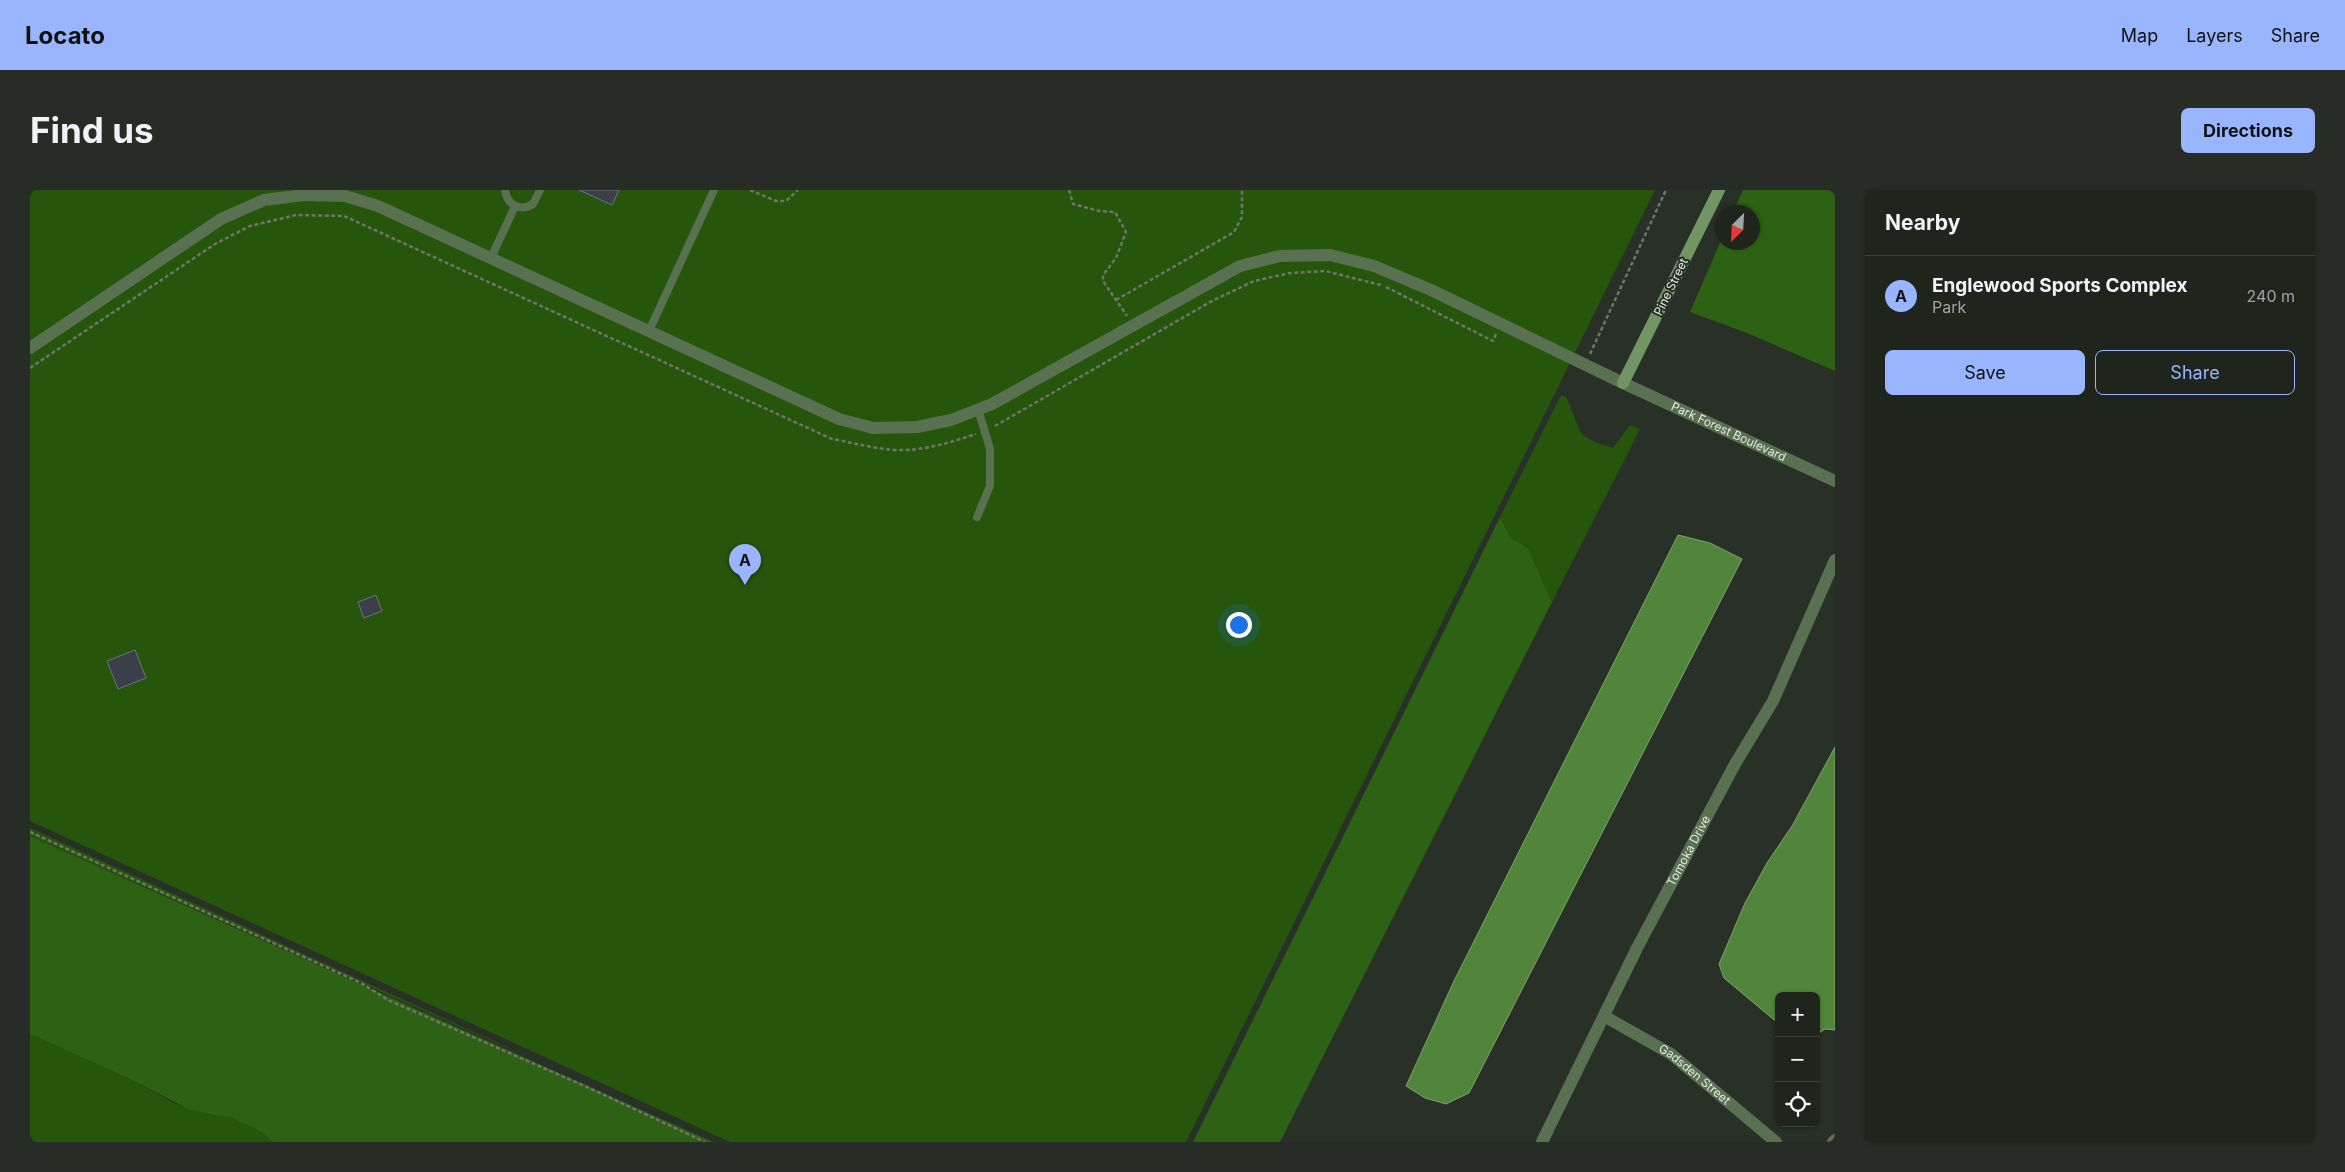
<!DOCTYPE html>
<meta charset="utf-8">
<style>
:root{--surface:#1f241d;--page:#272c26;--text:#f1f3f6;--muted:#a1a4a4;--line:#3c413b;--accent:#98b5fd}
body{margin:0;font-family:Inter,sans-serif;background:var(--page);color:var(--text)}
.controls{position:absolute;right:15px;bottom:15px;display:grid;overflow:hidden;border-radius:8px;box-shadow:0 1px 4px #0004}
.controls button{width:45px;height:45px;display:grid;place-items:center;padding:0;border:0;border-bottom:1px solid var(--line);background:var(--surface);color:var(--text);font:25px sans-serif}
.compass{position:absolute;left:1685px;top:15px;width:45px;height:45px;border-radius:50%;background:var(--surface);box-shadow:0 1px 4px #0004;rotate:204deg}
.you{position:absolute;left:1208px;top:434px;width:18px;height:18px;margin:-12px;border:4px solid #fff;border-radius:50%;background:#1a73e8;box-shadow:0 0 0 8px #1a73e833}
.badge{display:grid;place-items:center;width:32px;height:32px;border-radius:50%;background:var(--accent);color:#111;font-size:16px;font-weight:700}
.pin{position:absolute;translate:-50% -41px;filter:drop-shadow(0 1px 2px #0008)}
.pin::after{content:'';position:absolute;top:26px;width:18px;height:15px;background:inherit;clip-path:polygon(0 0,100% 0,50% 100%)}
.list{margin:0;padding:0;list-style:none}
h2{display:flex;justify-content:space-between;align-items:center;height:65px;margin:0;padding:0 20px;font-size:21px}
h2 small{font-size:16px;font-weight:400;color:var(--muted)}
.list li{display:grid;grid-template-columns:32px 1fr auto;gap:15px;align-items:center;box-sizing:border-box;height:80px;padding:0 20px;border-top:1px solid var(--line)}
.list b{display:block;font-size:19px;white-space:nowrap}
.list p{margin:0;font-size:16px;white-space:nowrap;color:var(--muted)}
.list em{font-size:16px;font-style:normal;color:var(--muted)}
.actions{display:flex;gap:10px;padding:15px 20px}
.actions a{flex:1;padding:11px 0;border:1px solid var(--accent);border-radius:8px;text-align:center;font-size:18px;color:var(--accent)}
.actions .main{background:var(--accent);color:#111}
.icon{flex:none;width:28px;height:28px;fill:none;stroke:currentColor;stroke-width:2;stroke-linecap:round;stroke-linejoin:round}
.map{position:relative;flex:none;width:1805px;height:952px;overflow:hidden;border-radius:8px}
header{display:flex;align-items:center;gap:30px;box-sizing:border-box;height:70px;padding:0 25px;background:var(--accent);color:#111}
header strong{font-size:24px}
nav{display:flex;gap:28px;margin-inline-start:auto;font-size:18px}
.intro{display:flex;align-items:center;justify-content:space-between;box-sizing:border-box;height:120px;padding:0 30px}
h1{margin:0;font-size:35px}
.button{padding:12px 22px;border-radius:8px;background:var(--accent);color:#111;font-size:18px;font-weight:700}
main{display:flex;gap:30px;padding:0 30px}
aside{flex:1;background:var(--surface);border-radius:8px;box-shadow:0 1px 4px #0004}
.map>svg:first-child{display:block}
</style>
<header>
<strong>Locato</strong>
<nav><a>Map</a><a>Layers</a><a>Share</a></nav>
</header>
<div class="intro"><h1>Find us</h1><a class="button">Directions</a></div>
<main>
<div class="map">
<svg width="1805" height="952" viewBox="0 0 1805 952">
<rect width="100%" height="100%" fill="#293027"/>
<path fill="#26560b" d="M0,0H1625L1156,952H700L0,631Z
M1531,205L1536,207C1553,240 1541,246 1583,258L1600,235L1610,239L1522,412L1498,358L1481,348L1470,327Z
M0,638L520,877L0,646Z
M0,844L104,891L146,914L202,928L231,942L243,952H0Z"/>
<path fill="#2d6113" d="M1713,0H1805V181L1717,143L1660,122L1692,48V52H1722V22H1703Z
M1470,327L1481,348L1498,358L1522,412L1250,952H1163Z
M0,646L683,952H243L231,942L202,928L160,920L104,891L0,844Z"/>
<path fill="#51853b" stroke="#7da36d" d="M1648,345L1680,353L1712,369L1439,903L1416,914L1395,908L1376,896L1424,791Z
M1805,557V840L1795,839L1786,845V806H1749V834L1694,788L1689,774L1715,713L1737,673L1762,636Z"/>
<path fill="#3a3f49" stroke="#6e737e" d="M549,0H589L582,15Z
M346,405L352,421L334,428L328,412Z
M105,460L116,488L88,499L77,471Z"/>
<g fill="none" stroke-linecap="round" stroke-linejoin="round">
<path stroke="#6f756d" stroke-width="2.5" stroke-dasharray="4 2.5" stroke-linecap="butt" d="M720,0L746,11H756L768,0
M1039,0L1043,14L1069,21L1085,22L1096,42L1086,68L1073,85V91L1097,126
M1356,97L1463,151L1466,144
M1086,110L1204,42L1212,27V0
M1560,164L1636,0
M0,178L185,54L220,36L266,25L314,26L802,249C824,253 845,259 867,260C894,261 921,252 946,244
M965,236L1180,112L1224,91L1260,83L1295,81L1351,95
M0,642L331,793L358,810L557,897L675,952"/>
<path stroke="#597051" stroke-width="8" d="M475,0C477,15 490,22 503,14L510,0
M461,68L485,16
M619,141L684,0
M947,327L960,296V259L948,219"/>
<g stroke="#597051" stroke-width="12">
<path id="s1" d="M0,158L191,29L234,10L274,5L315,6L348,16L809,229L843,238L887,237L921,230L962,214L1210,76L1250,66L1300,65L1344,76L1401,100L1593,193L1805,291"/>
<path id="s2" d="M1574,826L1641,864L1746,952"/>
<path id="s3" d="M1512,952L1607,758L1705,574L1743,511L1805,370"/>
<path d="M1803,952L1805,950"/>
</g>
<path stroke="#719564" stroke-width="12" d="M1593,193L1689,0"/>
</g>
<g text-anchor="middle" stroke-width="4" stroke-linejoin="round" paint-order="stroke">
<g font-size="12" fill="#e4e8e2" stroke="#293027">
<text transform="translate(1641 97) rotate(-64)" y="4">Pine Street</text>
<text dy="4" stroke="none"><textPath href="#s1" startOffset="1871">Park Forest Boulevard</textPath></text>
<text dy="4" stroke="none"><textPath href="#s3" startOffset="326">Tomoka Drive</textPath></text>
<text dy="4" stroke="none"><textPath href="#s2" startOffset="108">Gadsden Street</textPath></text>
</g>
</g>
</svg>
<div class="controls">
<button>+</button>
<button>−</button>
<button><svg class="icon" aria-label="locate" viewBox="0 0 24 24"><circle cx="12" cy="12" r="6"/><path d="M12 2v4M12 18v4M2 12h4M18 12h4"/></svg></button>
</div>
<svg class="compass" viewBox="-18 -18 36 36"><path d="M0-13l5 13h-10z" fill="#e53935"/><path d="M0 13l5-13h-10z" fill="#a1a4a4"/></svg>
<div class="you"></div>
<div class="pin badge" style="left:715px;top:395px">A</div>
</div>
<aside>
<h2>Nearby<small></small></h2>
<ul class="list">
<li><span class="badge">A</span><div><b>Englewood Sports Complex</b><p>Park</p></div><em>240 m</em></li>
</ul>
<div class="actions"><a class="main">Save</a><a>Share</a></div>
</aside>
</main>
